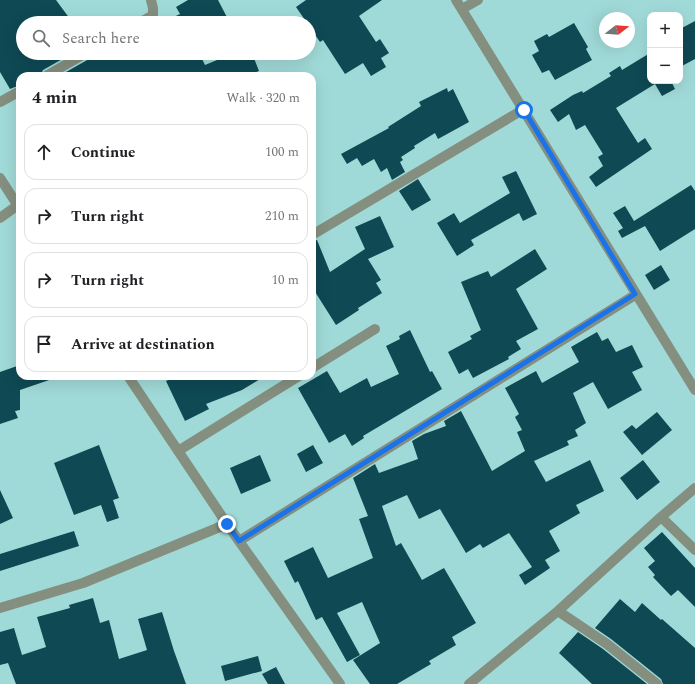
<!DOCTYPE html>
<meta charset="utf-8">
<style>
:root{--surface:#fff;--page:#f2f2f2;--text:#202124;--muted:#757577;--line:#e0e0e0}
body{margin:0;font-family:Spectral,serif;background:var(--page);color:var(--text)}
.controls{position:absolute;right:12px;top:12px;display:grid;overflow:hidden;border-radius:8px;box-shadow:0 4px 16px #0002}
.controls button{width:36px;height:36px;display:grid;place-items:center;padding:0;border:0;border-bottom:1px solid var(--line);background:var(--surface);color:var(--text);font:20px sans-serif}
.compass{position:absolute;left:599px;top:12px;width:36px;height:36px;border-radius:50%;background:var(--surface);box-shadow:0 4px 16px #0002;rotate:73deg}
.stop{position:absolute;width:12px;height:12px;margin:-9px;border:3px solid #1a73e8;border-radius:50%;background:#fff}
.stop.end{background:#1a73e8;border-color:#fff;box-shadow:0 1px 4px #0008}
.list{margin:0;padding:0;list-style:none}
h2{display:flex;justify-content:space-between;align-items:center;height:52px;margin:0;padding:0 16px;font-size:17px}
h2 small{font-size:13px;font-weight:400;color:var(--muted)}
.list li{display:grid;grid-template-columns:26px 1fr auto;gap:12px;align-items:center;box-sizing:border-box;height:56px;margin:0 8px 8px;padding:0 8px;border:1px solid var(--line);border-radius:12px}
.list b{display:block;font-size:15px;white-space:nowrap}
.list em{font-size:13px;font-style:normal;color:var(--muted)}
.icon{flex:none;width:22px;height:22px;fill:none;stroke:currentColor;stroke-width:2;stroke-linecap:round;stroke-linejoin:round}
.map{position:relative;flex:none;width:695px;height:684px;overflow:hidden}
.search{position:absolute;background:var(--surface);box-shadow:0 4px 16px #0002;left:16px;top:16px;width:300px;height:44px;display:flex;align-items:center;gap:10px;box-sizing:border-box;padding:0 14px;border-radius:22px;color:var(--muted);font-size:15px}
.panel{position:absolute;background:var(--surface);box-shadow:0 4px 16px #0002;left:16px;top:72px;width:300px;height:308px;border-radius:12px}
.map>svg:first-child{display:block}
</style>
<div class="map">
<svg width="695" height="684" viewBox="0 0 695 684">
<rect width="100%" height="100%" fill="#a0dad8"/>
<path fill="#0e4954" d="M0,0H56L73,23H23V53H73L43,70L40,76H20V85L10,89L0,72Z
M188,0H218L230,23H161L180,14L176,7Z
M306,0H382L359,16L376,42L380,39L389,53L381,58L386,67L371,76L363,63L345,74L323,40L320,42L309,26V23H307L296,7Z
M695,21V59L680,67V29Z
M574,23L588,47L586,49L592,60L555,80L549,70L542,73L532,55L539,51L534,41L547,34L549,37Z
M92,53H199L205,65L234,53H252L259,71L247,76H59L89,59Z
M650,53V81H671L675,89L662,96L655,84L616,108L638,143L645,138L652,149L596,187L589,177L603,166L598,157L603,154L585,125L576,130L569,114L558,122L550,110L573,95L582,91L583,93L611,76L609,73L620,66L622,70Z
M447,88L448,92L453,89L469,122L438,139L435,133L414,146L415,148L401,157L403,160L400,162L405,172L392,180L387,168L381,172L374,159L362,166L357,158L347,164L341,154L389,128L388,127L421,106L419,102Z
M516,171L537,214L523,221L519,213L471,240L474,245L457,256L437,223L454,213L460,223L510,193L502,177Z
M418,179L431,200L412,211L399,191Z
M691,185L695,191V229L660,251L645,226L622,238L618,231L623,228L613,213L625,206L634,221Z
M380,216L394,247L368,259L381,280L376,283L382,293L358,308L359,310L336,325L312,287V241L317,240L330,272L365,249L355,227Z
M535,249L547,269L516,289L538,329L516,341L521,349L508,357L509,359L473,378L468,369L459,374L448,352L472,339L470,336L481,330L461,282L488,271L491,277Z
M661,265L670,280L654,290L645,275Z
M410,330L430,372L432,371L442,389L363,436L364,438L352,446L345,434L329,443L298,388L327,371L340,393L367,378L371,387L399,374L386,346L400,339L399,336Z
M597,332L602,341L608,338L616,352L632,345L643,367L632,372L642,390L608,409L593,382L573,393L586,423L575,430L578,436L567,441L569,445L534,461L546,482L590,460L604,491L576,505L580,513L549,531L560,551L545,560L550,568L525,585L519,575L532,567L509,533L483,548L480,544L466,553L440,509L419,519L407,495L382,506L396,546L401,543L422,580L444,568L476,623L452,637L456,645L429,661L431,664L397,684H370L353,660L380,643L362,602L337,613L360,655L347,662L322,617L316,620L298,581L295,583L284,561L313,547L328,578L373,558L359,519L368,516L353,478L375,464L379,473L418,459L412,441L424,434L446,426L444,421L461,411L492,471L525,451L517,432L522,430L515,417L519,414L505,388L536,371L542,383L579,362L571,347Z
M20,365V376H54L55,378L20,390V410L15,411L18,418L0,424V372Z
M176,376H265L242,390L206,404L209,409L185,421L166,381Z
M657,412L672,430L642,455L623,432L632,425L636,429Z
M99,445L119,498L113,500L119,518L107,522L101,505L74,515L54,463Z
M313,445L323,463L306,472L297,454Z
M260,455L271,481L241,494L230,468Z
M643,460L660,482L637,500L620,478Z
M0,490L13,518L0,524Z
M74,531L79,546L0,571V554Z
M662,532L695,568V607L678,590L671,596L653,577L655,575L648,567L655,561L644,548Z
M93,598L100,623L109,620L119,659L147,650L138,619L162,612L174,651L186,684H16L8,663L0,665V632L14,628L22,655L46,647L37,617L70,608L69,605Z
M620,599L635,612L642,603L661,620L662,619L695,648V684H663L661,679L611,639L595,628Z
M578,632L603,649L647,684H592L559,653Z
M258,656L262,671L225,681L221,666Z
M276,667L285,684H268L262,674Z"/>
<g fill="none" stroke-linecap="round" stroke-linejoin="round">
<path stroke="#858f7f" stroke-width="10" d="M456,0L695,390
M462,9L478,0
M139,23L153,15V8L151,0
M46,76L86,53
M0,102L20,91
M0,178L20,209
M0,218L18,205
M312,235L524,109
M312,368L375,329
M128,376L227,524L340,684
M178,451L299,376
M661,517L695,550
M239,541L635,295
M0,608L83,583L227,524
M558,611L607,644L657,684
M469,684L558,611L661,517L695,488"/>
</g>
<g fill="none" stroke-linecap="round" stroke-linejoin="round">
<path stroke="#1a73e8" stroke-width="5" d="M227,524L239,541L635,294L524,110"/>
</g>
</svg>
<div class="controls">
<button>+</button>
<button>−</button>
</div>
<svg class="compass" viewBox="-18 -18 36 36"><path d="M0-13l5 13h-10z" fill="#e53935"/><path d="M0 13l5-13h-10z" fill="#757577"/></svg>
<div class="stop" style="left:524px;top:110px"></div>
<div class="stop end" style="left:227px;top:524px"></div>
<div class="search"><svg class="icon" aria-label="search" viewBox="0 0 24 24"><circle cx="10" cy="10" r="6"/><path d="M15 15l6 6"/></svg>Search here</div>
<section class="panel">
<h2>4 min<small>Walk · 320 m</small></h2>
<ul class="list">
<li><svg class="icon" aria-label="ahead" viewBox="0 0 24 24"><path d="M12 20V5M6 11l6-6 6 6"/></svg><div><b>Continue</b></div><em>100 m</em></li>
<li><svg class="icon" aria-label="right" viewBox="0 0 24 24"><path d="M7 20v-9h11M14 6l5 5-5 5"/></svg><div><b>Turn right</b></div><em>210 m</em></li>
<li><svg class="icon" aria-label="right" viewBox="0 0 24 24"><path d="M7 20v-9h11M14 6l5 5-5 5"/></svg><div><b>Turn right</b></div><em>10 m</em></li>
<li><svg class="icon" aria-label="arrive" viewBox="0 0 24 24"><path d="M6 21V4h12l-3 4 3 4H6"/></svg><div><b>Arrive at destination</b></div></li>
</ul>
</section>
</div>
